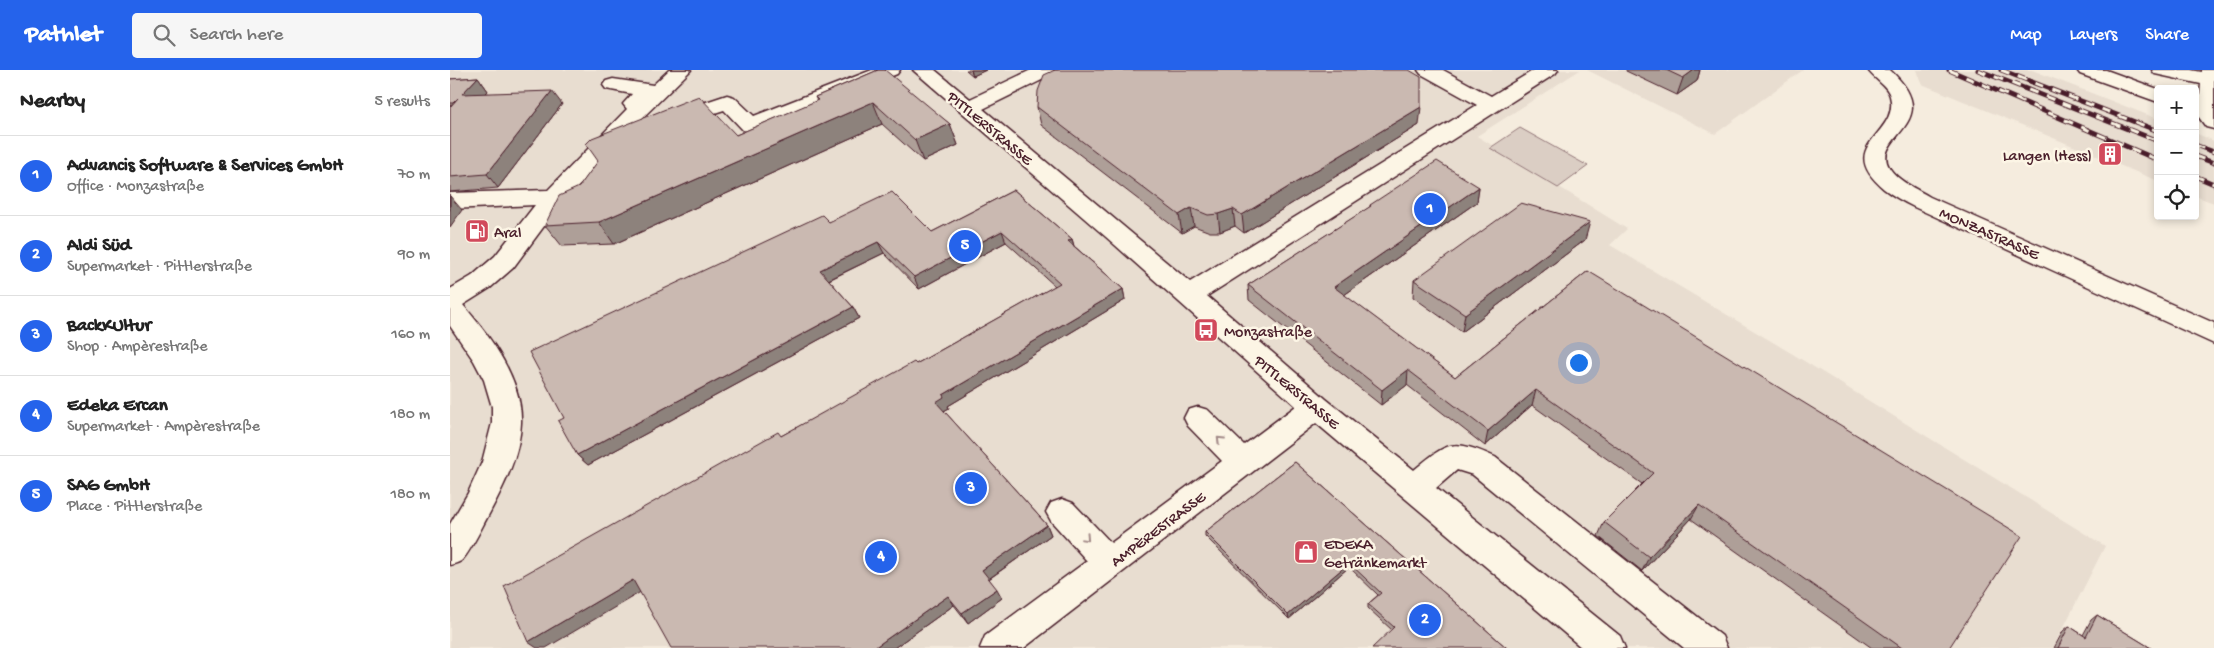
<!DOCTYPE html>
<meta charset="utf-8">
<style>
:root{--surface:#fff;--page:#f6f6f6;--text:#222;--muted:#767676;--line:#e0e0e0;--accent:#2563eb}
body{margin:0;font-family:"Gochi Hand",sans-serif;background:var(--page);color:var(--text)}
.controls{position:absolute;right:15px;top:15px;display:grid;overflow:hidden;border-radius:5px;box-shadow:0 2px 8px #0003}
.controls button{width:45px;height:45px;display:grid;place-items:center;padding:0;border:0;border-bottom:1px solid var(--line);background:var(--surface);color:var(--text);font:25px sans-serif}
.you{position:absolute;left:1128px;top:292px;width:18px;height:18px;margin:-12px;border:4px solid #fff;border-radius:50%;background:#1a73e8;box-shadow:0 0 0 8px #1a73e833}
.badge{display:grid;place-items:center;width:32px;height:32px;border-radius:50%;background:var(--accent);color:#fff;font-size:16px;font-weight:700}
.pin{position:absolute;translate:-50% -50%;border:2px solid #fff;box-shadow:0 1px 5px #0006}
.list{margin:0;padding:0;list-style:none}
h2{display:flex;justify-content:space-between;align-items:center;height:65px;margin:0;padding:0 20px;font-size:21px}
h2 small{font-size:16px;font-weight:400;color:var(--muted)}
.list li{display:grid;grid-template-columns:32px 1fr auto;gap:15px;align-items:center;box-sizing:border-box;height:80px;padding:0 20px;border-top:1px solid var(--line)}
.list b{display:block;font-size:19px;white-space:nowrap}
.list p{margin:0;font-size:16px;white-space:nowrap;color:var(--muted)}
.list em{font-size:16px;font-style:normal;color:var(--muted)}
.icon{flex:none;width:28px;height:28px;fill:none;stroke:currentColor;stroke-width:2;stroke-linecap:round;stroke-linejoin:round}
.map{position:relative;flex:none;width:1764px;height:578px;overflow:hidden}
header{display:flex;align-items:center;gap:30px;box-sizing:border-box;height:70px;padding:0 25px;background:var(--accent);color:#fff}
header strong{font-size:24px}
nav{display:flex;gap:28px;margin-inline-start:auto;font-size:18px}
.search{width:350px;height:45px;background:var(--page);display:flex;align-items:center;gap:12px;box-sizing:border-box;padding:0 18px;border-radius:5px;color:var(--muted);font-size:19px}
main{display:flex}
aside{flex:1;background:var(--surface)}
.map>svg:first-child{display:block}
</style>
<header>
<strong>Pathlet</strong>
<div class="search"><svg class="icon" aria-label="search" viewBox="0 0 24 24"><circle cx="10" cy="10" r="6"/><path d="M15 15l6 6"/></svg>Search here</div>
<nav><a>Map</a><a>Layers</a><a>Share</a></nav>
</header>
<main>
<aside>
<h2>Nearby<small>5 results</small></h2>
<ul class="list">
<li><span class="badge">1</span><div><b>Advancis Software &amp; Services GmbH</b><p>Office · Monzastraße</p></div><em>70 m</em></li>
<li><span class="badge">2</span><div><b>Aldi Süd</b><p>Supermarket · Pittlerstraße</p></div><em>90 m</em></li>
<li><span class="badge">3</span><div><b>BackKUltur</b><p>Shop · Ampèrestraße</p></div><em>160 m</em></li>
<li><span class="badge">4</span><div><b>Edeka Ercan</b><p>Supermarket · Ampèrestraße</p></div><em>180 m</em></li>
<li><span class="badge">5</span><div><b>SAG GmbH</b><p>Place · Pittlerstraße</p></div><em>180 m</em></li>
</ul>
</aside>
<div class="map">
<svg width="1764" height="578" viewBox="0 0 1764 578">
<rect width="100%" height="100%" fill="#f5ecde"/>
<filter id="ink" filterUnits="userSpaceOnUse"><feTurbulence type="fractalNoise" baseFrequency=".02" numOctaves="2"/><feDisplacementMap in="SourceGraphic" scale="10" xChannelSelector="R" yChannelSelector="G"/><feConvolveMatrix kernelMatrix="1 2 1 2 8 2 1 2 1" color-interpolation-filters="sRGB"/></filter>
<g filter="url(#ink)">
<path fill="#e8ddd0" d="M0,0H1130L1027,66L1177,159L1160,175L1341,283L1655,476L1603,578H0Z
M1137,0H1353L1265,64Z
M1467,0H1582L1708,49V111L1472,14Z
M1745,63L1764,71V133L1745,126Z"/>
<path fill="#dbcec4" stroke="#927678" d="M1070,58L1138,96L1108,118L1040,78Z"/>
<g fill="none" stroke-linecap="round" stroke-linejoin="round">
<defs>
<path id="minor" d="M219,0H241L182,58L138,107L112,132L63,198L40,218L13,235C40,266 73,310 71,353C70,385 53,418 38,446C33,455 18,486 11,491C8,493 3,494 0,495V454L18,423L32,392L42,353V337L34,310L24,291L0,256V219L22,206L45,186L85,135L0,139V123L98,120L177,39L173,34L182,24L156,19L153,15L156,11L163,9L203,15Z
M422,0H450L447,4L301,62L293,60L274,40L246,49L238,48L235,43L238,38L277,25L284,27L304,46Z
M463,0H485L520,29L581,0H607L604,4L533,39L740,212L1027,35L971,4L968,0H993L1041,26L1084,0H1108L1105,4L757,226L876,329L964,400C998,372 1002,368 1045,387L1272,566L1277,578H1234L1023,405L1007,400L986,418L1170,566L1175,578H1132L866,353L574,578H530L535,566L637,491L601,451L596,442L601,433L612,429L623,433L661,473L772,391L738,356L734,348L738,340L748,337L758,340L794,375L846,336L656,167Z
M1418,0H1440C1498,53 1421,66 1439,97C1447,111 1467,119 1480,127L1764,253V274L1464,137C1454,132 1443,126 1434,119C1382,75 1451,65 1440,26C1438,16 1424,9 1418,0Z
M1627,0H1656L1708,19V32L1630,4Z
M1702,0H1741L1752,2V0H1764V59L1756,57L1748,46L1751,14L1705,4Z"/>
</defs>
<use href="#minor" stroke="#4a1f2b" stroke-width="3"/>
<use href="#minor" fill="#fcf5e5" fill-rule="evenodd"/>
<defs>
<path id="rail" d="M1499,0L1708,90
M1528,0L1708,71
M1551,0L1708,61
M1745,75L1764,82
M1745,86L1764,93
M1745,106L1764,114"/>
</defs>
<use href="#rail" stroke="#4a1f2b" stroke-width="5"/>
<use href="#rail" stroke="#fcf5e5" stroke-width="3" stroke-dasharray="9" stroke-linecap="butt"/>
</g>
<path fill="#ae9f98" stroke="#4a1f2b" d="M428,0L500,54L508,75L473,91L432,54L164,174L112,176L95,155L129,117L148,92L286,65L367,31L365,27Z
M516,0H536L523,6Z
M1176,0H1250L1247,11L1227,25L1176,1Z
M28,7L38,21L36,23L112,34L48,118L0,122V9Z
M587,37L969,55L794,163L785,156L770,162H760L744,156L732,163L591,55Z
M1029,117L1027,132L894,225L1005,307L1138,201L1499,578H1422L1241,449L1192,501L1148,466L1154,452L1192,414L1082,335L1035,376L957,315L931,335L799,230L798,215L920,137V135Z
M564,120L622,169L624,176L673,219L675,230L498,336L499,338L494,341L597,455L601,465L539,509L552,528L518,553L504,535L444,578L331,366L466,294L605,216L556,172L469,219L434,183L379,210L403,237L409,248L138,395L127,385L114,348L379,152L482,162Z
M1135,170L1012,262L963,227L964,210Z
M845,392L1057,578L942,560L918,538V534L928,525L899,497L839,549L755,466V462Z
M1647,545L1701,578H1604L1613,561L1619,556L1633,565L1641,550Z"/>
<path fill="#8d827c" stroke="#4a1f2b" d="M521,0H536L523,6Z
M1244,0H1250L1247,11L1227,25L1233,8Z
M28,7L38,21L22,38L12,24Z
M102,21L112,34L48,118L37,104Z
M423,32L432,54L164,174L149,152Z
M971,37L969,55L794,163L792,145Z
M500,54L508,75L473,91L465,70Z
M1029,117L1027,132L884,232V217Z
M0,126L12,140L0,157Z
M741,138L744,156L732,163L729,145Z
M783,139L785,156L770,162L768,144Z
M1140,152L1135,170L1012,262L1015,244Z
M552,161L556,172L469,219L464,207Z
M622,169L625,180L618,171Z
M428,172L434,183L376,211L370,200Z
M673,219L675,230L498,336L499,338L492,342L486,332L493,325Z
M403,237L409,248L138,395L127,385Z
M958,300L957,315L931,335L932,320Z
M1086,320L1082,335L1035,376L1038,361Z
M1249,435L1241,449L1192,501L1199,487Z
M597,455L601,465L537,510L532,500Z
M899,493V497L839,549L838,545Z
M183,510L194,520L96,578H87L78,572Z
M547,519L552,528L518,553L512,543Z
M498,526L504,535L444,578H424Z"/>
<path fill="#cab9b1" stroke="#4a1f2b" d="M428,0H435L500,54L465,70L423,32L149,152L95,155L109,126L129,117L148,91L136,74L142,68L249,26L286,65L368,30L365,27Z
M605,0H959L971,7V37L792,145L783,139L768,144L758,145L741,138L729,145L587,37L588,21L594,5Z
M1216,0H1244L1233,8Z
M28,7L12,24L102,21L37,104L0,107V37L8,28L3,33H0V9Z
M987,91L1029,117L884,217L1005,307L1138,201L1572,466L1499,578H1452L1249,435L1199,487L1154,452L1203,403L1086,320L1038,361L958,300L932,320L798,215L921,136L920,135Z
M564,120L622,169L618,171L673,219L493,325L494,327L486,332L597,455L532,500L547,519L512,543L498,526L424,578H221L183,510L78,572L54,516L328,362L331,366L464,292L466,294L610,213L552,161L464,207L428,172L370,200L403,237L127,385L108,351L114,348L79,282L372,145L379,152L442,122L482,162Z
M1071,133L1140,152L1015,244L964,210Z
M845,392L1057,578H922L944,557L918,534L931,523L899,493L838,545L755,462Z
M1647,545L1701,578H1608L1619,556L1636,567Z"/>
<defs><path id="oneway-chevron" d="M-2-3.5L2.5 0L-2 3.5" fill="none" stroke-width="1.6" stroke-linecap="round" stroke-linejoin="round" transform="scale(1.25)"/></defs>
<g stroke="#a38a88">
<use href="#oneway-chevron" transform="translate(770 370) rotate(-136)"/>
<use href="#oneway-chevron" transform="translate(636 468) rotate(47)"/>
</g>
</g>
<defs>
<symbol id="building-square" viewBox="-11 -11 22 22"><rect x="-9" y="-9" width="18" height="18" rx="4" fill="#d1495b" stroke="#fcf5e5"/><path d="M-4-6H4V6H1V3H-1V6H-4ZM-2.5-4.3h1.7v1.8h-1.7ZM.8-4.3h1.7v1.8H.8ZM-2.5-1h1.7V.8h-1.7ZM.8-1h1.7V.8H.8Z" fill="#fff"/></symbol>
<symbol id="fuel-square" viewBox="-11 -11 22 22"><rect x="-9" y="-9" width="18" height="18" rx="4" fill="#d1495b" stroke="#fcf5e5"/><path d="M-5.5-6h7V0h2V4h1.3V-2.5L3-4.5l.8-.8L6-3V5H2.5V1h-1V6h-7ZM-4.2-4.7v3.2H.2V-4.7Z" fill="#fff"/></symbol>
<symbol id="bus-square" viewBox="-11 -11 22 22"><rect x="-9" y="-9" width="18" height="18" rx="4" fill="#d1495b" stroke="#fcf5e5"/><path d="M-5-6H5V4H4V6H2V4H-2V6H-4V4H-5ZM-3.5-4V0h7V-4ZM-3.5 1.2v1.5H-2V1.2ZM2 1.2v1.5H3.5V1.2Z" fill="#fff"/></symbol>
<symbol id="shop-square" viewBox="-11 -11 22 22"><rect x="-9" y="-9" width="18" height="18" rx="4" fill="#d1495b" stroke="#fcf5e5"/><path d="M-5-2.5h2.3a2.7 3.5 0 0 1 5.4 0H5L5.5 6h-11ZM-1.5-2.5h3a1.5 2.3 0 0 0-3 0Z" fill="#fff"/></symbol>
</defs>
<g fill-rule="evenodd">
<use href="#building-square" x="1646" y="70" width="28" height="28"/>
<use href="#fuel-square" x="13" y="147" width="28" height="28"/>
<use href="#bus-square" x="742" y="246" width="28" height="28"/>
<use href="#shop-square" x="842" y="468" width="28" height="28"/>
</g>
<g text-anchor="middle" stroke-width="5" stroke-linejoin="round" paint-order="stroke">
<g font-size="16" fill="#4a1f2b" stroke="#fcf5e5">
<text transform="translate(541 57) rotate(40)" y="6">PITTLERSTRASSE</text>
<text transform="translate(1540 162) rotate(24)" y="6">MONZASTRASSE</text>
<text transform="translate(848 321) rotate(40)" y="6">PITTLERSTRASSE</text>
<text transform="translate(707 458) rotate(-37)" y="6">AMPÈRESTRASSE</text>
</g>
<g font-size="16" fill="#4a1f2b" stroke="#fcf5e5" text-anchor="start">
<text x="1642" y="90" text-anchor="end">Langen (Hess)</text>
<text x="44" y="167">Aral</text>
<text x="774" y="266">Monzastraße</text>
<text x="874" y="479">EDEKA<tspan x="874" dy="18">Getränkemarkt</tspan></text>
</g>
</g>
</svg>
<div class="controls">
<button>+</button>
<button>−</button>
<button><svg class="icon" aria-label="locate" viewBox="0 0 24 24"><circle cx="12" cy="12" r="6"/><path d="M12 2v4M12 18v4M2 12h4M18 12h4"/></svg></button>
</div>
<div class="you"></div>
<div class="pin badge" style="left:980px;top:139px">1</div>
<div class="pin badge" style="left:975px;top:550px">2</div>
<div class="pin badge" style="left:521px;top:418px">3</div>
<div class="pin badge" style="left:431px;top:487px">4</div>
<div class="pin badge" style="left:515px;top:176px">5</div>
</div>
</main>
